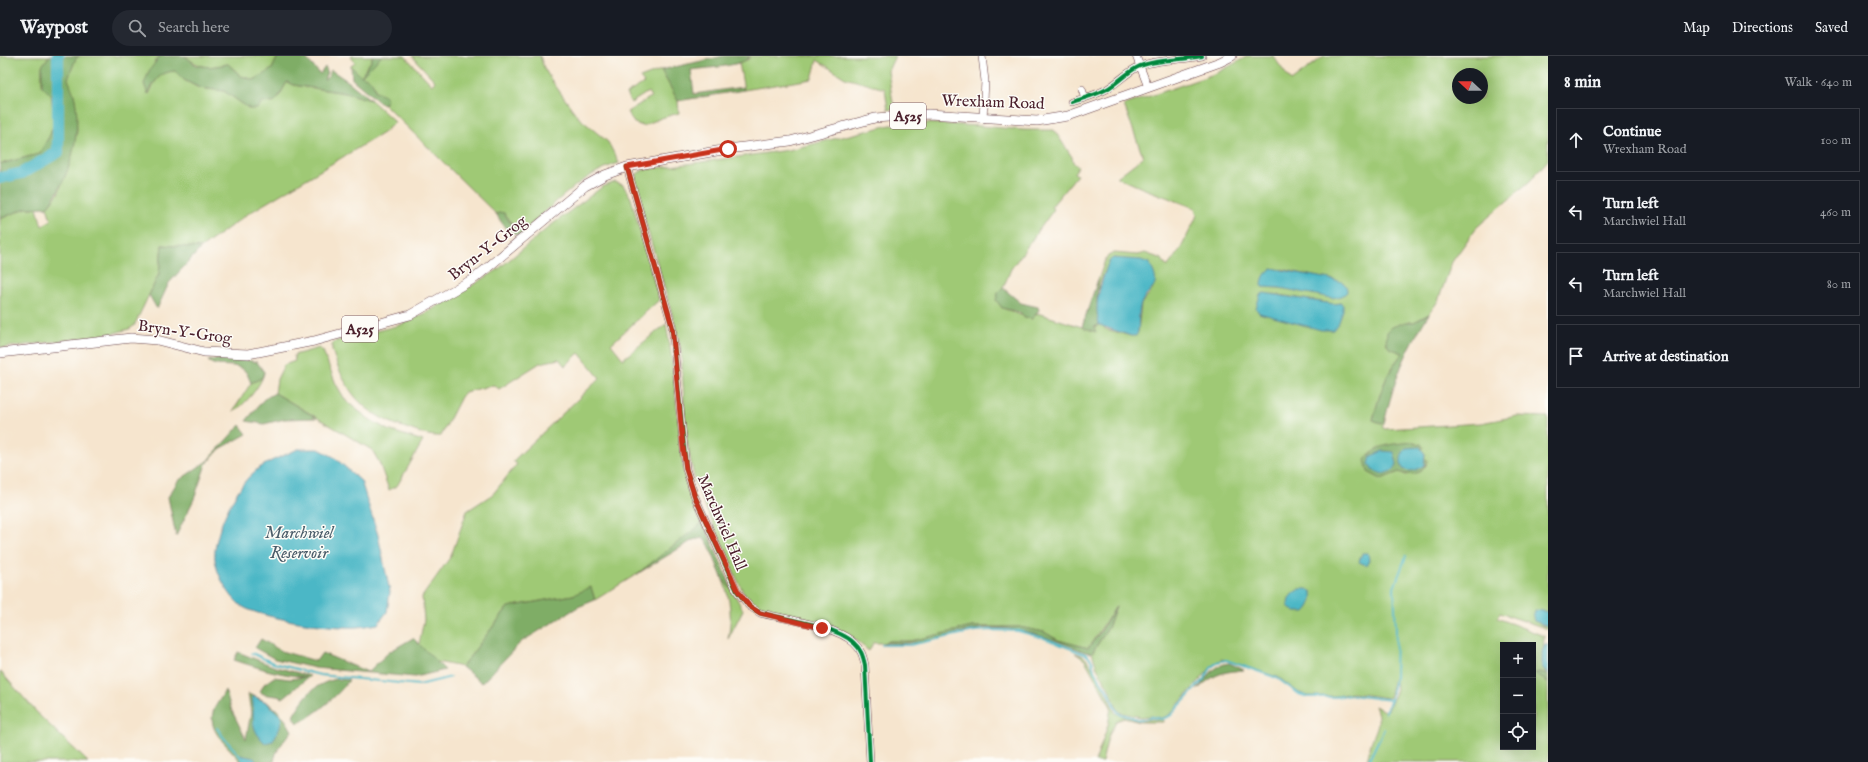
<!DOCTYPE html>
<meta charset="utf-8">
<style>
:root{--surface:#171b24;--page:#242831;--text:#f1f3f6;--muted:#9ea1a6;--line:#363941}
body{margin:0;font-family:"IM FELL English",serif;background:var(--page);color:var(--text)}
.controls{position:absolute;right:12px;bottom:12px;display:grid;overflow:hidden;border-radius:0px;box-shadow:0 4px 16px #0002}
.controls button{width:36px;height:36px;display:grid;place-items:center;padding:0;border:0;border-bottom:1px solid var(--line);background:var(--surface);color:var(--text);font:20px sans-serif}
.compass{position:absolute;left:1452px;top:12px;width:36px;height:36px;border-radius:50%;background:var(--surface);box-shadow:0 4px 16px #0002;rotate:292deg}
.stop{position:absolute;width:12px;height:12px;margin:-9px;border:3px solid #c8321e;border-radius:50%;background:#fff}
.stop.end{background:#c8321e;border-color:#fff;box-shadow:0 1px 4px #0008}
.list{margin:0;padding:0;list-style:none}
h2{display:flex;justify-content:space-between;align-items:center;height:52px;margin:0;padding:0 16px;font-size:17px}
h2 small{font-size:13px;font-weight:400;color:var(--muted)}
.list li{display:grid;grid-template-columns:26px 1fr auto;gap:12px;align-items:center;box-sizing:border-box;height:64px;margin:0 8px 8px;padding:0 8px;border:1px solid var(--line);border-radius:0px}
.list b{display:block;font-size:15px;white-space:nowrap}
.list p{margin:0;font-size:13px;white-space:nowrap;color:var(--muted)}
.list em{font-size:13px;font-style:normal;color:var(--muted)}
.icon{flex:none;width:22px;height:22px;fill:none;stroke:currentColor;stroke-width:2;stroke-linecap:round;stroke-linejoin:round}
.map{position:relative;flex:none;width:1548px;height:706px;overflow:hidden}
header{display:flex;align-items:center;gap:24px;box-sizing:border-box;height:56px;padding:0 20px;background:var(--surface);border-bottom:1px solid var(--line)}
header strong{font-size:19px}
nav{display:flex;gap:22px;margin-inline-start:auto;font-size:14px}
.search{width:280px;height:36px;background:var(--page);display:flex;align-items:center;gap:10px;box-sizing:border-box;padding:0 14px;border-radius:22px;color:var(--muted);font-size:15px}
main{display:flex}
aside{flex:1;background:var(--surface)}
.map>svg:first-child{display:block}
</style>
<header>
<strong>Waypost</strong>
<div class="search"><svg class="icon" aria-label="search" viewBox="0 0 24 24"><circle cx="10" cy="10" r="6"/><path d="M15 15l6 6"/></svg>Search here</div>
<nav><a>Map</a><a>Directions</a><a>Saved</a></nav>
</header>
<main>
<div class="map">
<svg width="1548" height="706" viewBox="0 0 1548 706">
<rect width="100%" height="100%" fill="#fdfcf7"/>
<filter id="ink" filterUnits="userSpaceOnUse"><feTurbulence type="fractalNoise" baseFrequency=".025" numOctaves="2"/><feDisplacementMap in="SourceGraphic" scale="8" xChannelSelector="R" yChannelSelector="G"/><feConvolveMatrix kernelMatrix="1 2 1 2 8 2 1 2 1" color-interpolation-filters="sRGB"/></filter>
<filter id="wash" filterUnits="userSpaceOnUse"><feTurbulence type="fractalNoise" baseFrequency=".012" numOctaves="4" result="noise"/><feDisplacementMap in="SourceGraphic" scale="16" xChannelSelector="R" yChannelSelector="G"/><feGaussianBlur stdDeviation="0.9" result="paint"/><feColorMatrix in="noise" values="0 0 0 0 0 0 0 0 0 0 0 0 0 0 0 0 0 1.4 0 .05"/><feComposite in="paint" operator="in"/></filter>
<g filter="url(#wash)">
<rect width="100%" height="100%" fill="#f6e5ce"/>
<path fill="#9fc975" stroke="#747450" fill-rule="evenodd" d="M0,0H49L42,10V30L51,38L54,66L50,79L39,98L0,108Z
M80,0H160L156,4L149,38C156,24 158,16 175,15L184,24L199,32L224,35L250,53L262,46L278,42L287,26L293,29L346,37L371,44L395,66L383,77L246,159L201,192L162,189L159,218L134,270L129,273L103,280L0,292V163L26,152H37L42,170L51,164L47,151L58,138L71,102L77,75L75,44L68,23L76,2Z
M185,0H278L272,13L254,24L241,20L228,8C208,12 201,13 185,0Z
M352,0H372V4L365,13L382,0H405L432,29L435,25L412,0H540L544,12L552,25L578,61L608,86L619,107C583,117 553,149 525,174C516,170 509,167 504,157H498L497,159L384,48L387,44L375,35L374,30L361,20L351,10L355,6L351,1Z
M750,0H895L888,15L894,53L888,54L885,33L845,22L817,4L812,23L744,34L739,7L749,3Z
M1248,0H1273L1291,25L1324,0H1548V104L1530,125L1476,172L1452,206L1438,245L1429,258L1414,266H1405L1397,295L1403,297C1386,315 1379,340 1373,364L1384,368L1382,371L1385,373L1481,367L1517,360L1548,361V556L1546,555L1541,569L1548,570V573L1500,557L1497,562L1544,580L1542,610L1547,618L1540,616L1538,620L1548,626V706H1366C1369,700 1369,694 1371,687C1376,672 1382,667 1375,650L1384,655L1388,654L1397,634L1394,622L1389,642L1353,637L1336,640H1308L1298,636L1278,621L1222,603L1214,608L1169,659L1162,662L1151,660L1141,661L1119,656L1109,633L1097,612L1092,597L1108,572L1115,552L1088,592L1058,584L1044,576L1019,571H972L911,585H890L883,587H873L869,595L845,576L761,553L745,540L731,510L695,426L686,381L681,294L675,268L634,127L637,118L643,114L788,94L903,66L981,70L1024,74H1054L1072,101L1073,106L1078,111L1074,117L1077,119L1051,151L1054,153L1011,213L1003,232L998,237L1002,252C1013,255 1023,261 1032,263L1037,257L1082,271L1104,207L1108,200L1114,197L1137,199L1145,197L1162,203L1166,210H1168L1181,192L1194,166L1197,159L1195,152L1142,132L1117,121L1143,101L1124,49L1217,17ZM1458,18H1482V42H1458ZM1113,202L1125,203L1153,233L1141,248L1138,276L1131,280L1105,273C1103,266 1099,259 1097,252C1094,236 1104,214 1113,202ZM1282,213L1344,227L1280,232L1263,231ZM1273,238L1334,248L1340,247L1343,255L1333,274L1259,257L1256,252ZM1414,386L1423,391L1422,394L1425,398L1424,404H1427L1426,410L1406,419L1399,416L1381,423L1368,416L1369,398ZM1503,589H1533V691H1503Z
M661,14L678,45L679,57L661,62L643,70L634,67L627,56L651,41L648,36L631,47L626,38L644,27L640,22Z
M615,126L623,129L631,142L659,244L611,288L623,303L666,268L671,297L683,410L689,438L702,463L701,469L637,518L595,544L591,532L573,539L508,551L462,611L437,606L419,588L424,564L422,541L451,500L467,455L493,438L517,408L513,405L600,322L579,297L565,310L559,303L540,307L499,333L494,329L465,336L461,341L441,380C429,381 418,376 406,372C362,358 346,337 332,294V289L336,285L400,269L428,256L496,215L550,170L602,131Z
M319,292L323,295L336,328L346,345L369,363L388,374L423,385L397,430L389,434L379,406L372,394L275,337L277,323L284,309L295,305L294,299Z
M264,316C263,327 244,351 233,355L251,327L262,322Z
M723,524L731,532L743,554L728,583C732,561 731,545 723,524Z
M1075,597C1078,598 1082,599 1084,601C1090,604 1113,649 1115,657L1140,665L1152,663L1164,664V666H1140L1124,662L1116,665L1108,681L1102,706H1095L1108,669L1111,651L1085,604Z
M0,615L41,661L88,706H0Z"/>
<path fill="#7fad66" stroke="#646648" d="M49,0H80L76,2L68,23C70,29 74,36 75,43C82,78 69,125 47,151L26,152L0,163V108L39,98L50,79L61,49L42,30V10Z
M160,0H185L196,9L209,11L228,8L241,20L254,24L272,13L278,0H304L320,18L325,11L326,12L327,16L324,24L328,21L331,14L349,26L371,44L346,37L293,29L287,26L278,42L273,47L262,46L257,53H250L224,35L200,32L184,24L175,15C159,16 155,25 148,38L144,28L149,15Z
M372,0H382L362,20C370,23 374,26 375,35L385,39L387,44L384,48L380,47L352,23L351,10L361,20L372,4Z
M724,0H750C744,11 703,12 691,14L694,38L743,31L744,34L678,45L661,14Z
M499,156L504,157C508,166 515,172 524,173L526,175L519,180C508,175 502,169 497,159Z
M162,189L201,192L169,227L157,253L149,239L159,218Z
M1098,223L1097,243L1099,269L1094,271L1096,276L1082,271Z
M1003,232L1021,247L1038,251L1039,254L1032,263L1025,261L1018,256L1002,252L996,244L998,237Z
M1429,258C1405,296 1394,324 1384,368L1373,364C1379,340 1386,315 1403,297L1389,292L1386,286L1387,276L1392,271L1405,266H1414Z
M220,303H241L257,306L264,316L262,322L251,327C249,323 248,318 245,315C235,305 218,314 208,305Z
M275,337L317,362L285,363L264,368L246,365L264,343Z
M240,369L247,378L220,393L206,408L194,443L176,480L168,441L178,425L207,405Z
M1414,386L1421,388L1423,391L1422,394L1419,391L1424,409V404H1427C1425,418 1410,421 1399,416L1381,423L1368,416L1365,404C1377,387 1395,388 1414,386Z
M702,463L733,535L723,524L709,489L703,482L693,484L637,518L700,469Z
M591,531L595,544L578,551L521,586L482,627L462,611L508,551L573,539Z
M1116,550L1108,572L1092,597L1085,596C1050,582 1013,567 973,574C952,577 932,586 910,587C901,588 892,587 883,587L890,585H911L972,571H1019L1044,576L1058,584L1088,592L1101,575Z
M413,582L445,614L415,621L315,612L275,603L255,592L261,583L281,595L316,605L322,597L368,616L389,596Z
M238,596L275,611L310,620L283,642C275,638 267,641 260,636L264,628L274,621L290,623L306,621C281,619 258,612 234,604Z
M1229,607L1244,614C1221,616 1214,618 1197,634C1207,622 1213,609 1229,607Z
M1540,616L1548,618V626L1538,620L1535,617Z
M337,623L349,624C340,638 314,660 298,667L293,660C305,640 313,628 337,623Z
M225,634L232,655L246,683L251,657L248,638C271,646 281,654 292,675C285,684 275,694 274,706H241C230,690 205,676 214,653C217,647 222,641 225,634Z"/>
<path fill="#4bb7c6" stroke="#4a6b78" d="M1113,202L1141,204L1149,207C1164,233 1149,229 1141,248C1138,256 1139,267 1138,276L1136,280H1131L1099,269C1094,248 1099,235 1105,216C1107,210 1108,205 1113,202Z
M1272,212L1335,224C1343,226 1347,227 1347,236L1342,240L1332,242L1280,232L1262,231C1262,222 1264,218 1272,212Z
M1264,237L1334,248L1340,247L1343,249V255L1339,266L1333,274H1321L1259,257L1256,252L1260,239Z
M1420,391L1425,398L1424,409C1417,414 1411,417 1403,413C1399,405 1401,399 1406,392Z
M298,393H319L334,401L361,425L378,479L390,536L387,556L378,568C367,570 356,572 345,571C325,571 252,561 239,548C228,538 217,519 215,504C212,480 235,432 253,417C265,406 283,400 298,393Z
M1383,395L1394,396L1397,408L1394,414L1383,418L1372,414L1369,408L1371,400Z
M1362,497H1368L1369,504L1366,509L1359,506Z
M1300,533H1307L1312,536C1313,544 1311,550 1305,556H1295L1288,550C1288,541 1292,537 1300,533Z
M1535,554L1548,556V570L1534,565L1533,561Z
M1545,589H1548V618L1542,611V596Z
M252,640L266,646L282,661L280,671L273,685L265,687C247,670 256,661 252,640Z
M240,699L254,702L257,706H244Z"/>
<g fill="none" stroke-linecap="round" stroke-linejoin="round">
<path stroke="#4bb7c6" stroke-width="2" d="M882,589H910L975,575L994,574L1018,575L1044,582L1087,599L1092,605L1094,615L1107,634L1118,657L1141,664L1152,661L1162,663L1170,660L1204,623L1211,612L1217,606L1226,604L1277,622L1299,638L1308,641H1335L1352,639L1391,644
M252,597L273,607L320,619L419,629L451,621
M1385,657L1391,644L1395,621L1396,574L1394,532L1406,500
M217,672C225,686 236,693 244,706
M1368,706L1384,673"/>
<path stroke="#4bb7c6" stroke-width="12" d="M0,122L22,117L58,96V0"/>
</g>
</g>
<g filter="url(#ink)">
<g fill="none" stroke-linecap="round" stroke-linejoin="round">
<defs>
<path id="minor" d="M982,0L985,25L983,63
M1136,0L1148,31
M1082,33L1085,42
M1072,46C1084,42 1096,39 1107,33C1119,26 1128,15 1140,10C1157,3 1183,4 1202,0
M627,111L672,270L686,413L695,441L737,535L749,550L760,557C785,563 837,570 854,587C861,593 863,600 865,609L870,706"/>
<path id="major" d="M0,297L131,282L157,284L204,296L248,298L314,285L410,259L475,222L585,130L605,119L627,111L728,93L790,85L875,62L929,58L1037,65L1068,60L1220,6L1232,0"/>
</defs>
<use href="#minor" stroke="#643d43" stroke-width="8"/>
<use href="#major" stroke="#643d43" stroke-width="10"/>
<use href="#minor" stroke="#fff" stroke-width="7"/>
<use href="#major" stroke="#fff" stroke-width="9"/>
<defs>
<path id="cycleway" d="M1072,46C1084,42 1096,39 1107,33C1119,26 1128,15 1140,10C1157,3 1183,4 1202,0
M627,111L672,270L686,413L695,441L737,535L749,550L760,557C785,563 837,570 854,587C861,593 863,600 865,609L870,706"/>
</defs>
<use href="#cycleway" stroke="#fdfcf7" stroke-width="6"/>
<use href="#cycleway" stroke="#00873e" stroke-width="4"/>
</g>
</g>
<g fill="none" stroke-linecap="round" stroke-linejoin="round" filter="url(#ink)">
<path stroke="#c8321e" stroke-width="5" d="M728,93L627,111L672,270L683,391L686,413L695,441L738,535L749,550L760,557L822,572"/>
</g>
<g text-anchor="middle" stroke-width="3" stroke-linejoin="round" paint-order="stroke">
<g fill="#fdfcf7" stroke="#806168" stroke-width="1">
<rect x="890" y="47" width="36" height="26" rx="3"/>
<rect x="342" y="260" width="36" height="26" rx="3"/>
</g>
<g font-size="15" font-weight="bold" fill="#4a1f2b">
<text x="908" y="65">A525</text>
<text x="360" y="278">A525</text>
</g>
<g font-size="16" fill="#4a1f2b" stroke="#fdfcf7">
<text transform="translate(993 45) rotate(2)" y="6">Wrexham Road</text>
<text transform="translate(487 191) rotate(-38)" y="6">Bryn-Y-Grog</text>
<text transform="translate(185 275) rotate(8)" y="6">Bryn-Y-Grog</text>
<text transform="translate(723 466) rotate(67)" y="6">Marchwiel Hall</text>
</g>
<g font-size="17" font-style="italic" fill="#4a5c69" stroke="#fdfcf7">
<text x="299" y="482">Marchwiel<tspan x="299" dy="20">Reservoir</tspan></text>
</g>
</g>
</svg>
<div class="controls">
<button>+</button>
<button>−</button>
<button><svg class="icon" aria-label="locate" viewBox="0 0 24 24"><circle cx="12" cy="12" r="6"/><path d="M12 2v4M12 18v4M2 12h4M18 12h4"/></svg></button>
</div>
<svg class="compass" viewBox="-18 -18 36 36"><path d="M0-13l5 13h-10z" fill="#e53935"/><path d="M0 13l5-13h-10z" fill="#9ea1a6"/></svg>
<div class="stop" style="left:728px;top:93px"></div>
<div class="stop end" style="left:822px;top:572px"></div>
</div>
<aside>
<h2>8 min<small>Walk · 640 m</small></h2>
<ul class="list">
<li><svg class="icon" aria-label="ahead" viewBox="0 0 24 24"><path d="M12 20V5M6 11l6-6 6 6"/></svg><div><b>Continue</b><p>Wrexham Road</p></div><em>100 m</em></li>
<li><svg class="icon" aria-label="left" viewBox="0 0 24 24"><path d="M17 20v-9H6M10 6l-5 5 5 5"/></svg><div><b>Turn left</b><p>Marchwiel Hall</p></div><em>460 m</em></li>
<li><svg class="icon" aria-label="left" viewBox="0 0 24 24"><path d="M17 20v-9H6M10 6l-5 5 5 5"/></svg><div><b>Turn left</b><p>Marchwiel Hall</p></div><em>80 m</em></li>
<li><svg class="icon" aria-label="arrive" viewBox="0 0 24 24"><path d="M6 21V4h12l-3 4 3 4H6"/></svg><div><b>Arrive at destination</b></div></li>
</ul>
</aside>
</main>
